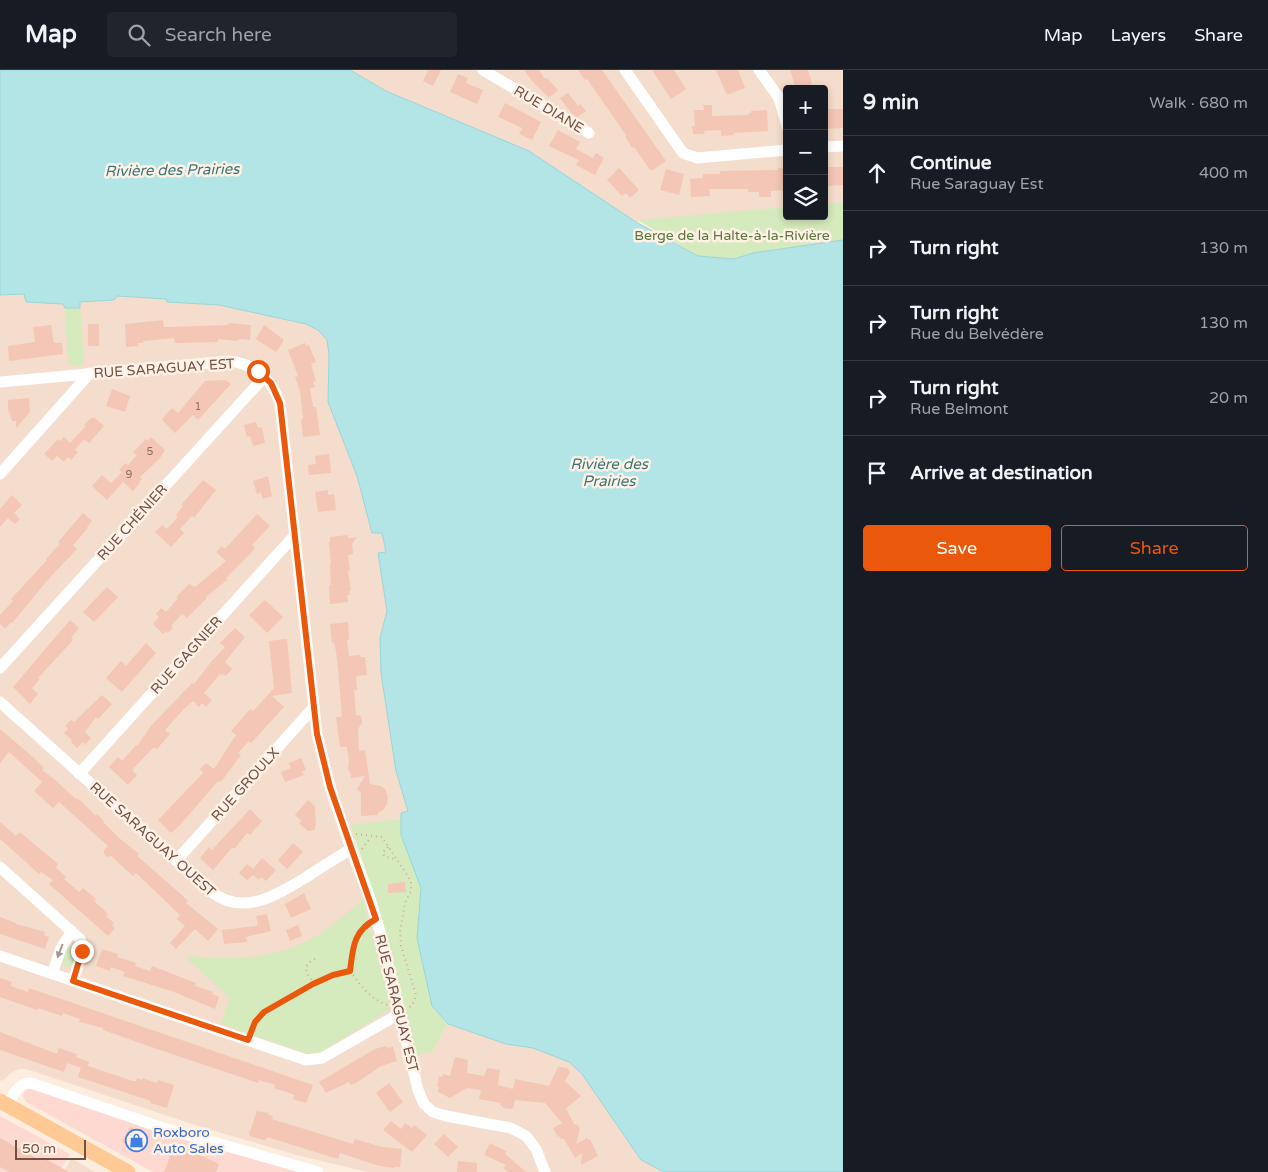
<!DOCTYPE html>
<meta charset="utf-8">
<style>
:root{--surface:#171b24;--page:#20242c;--text:#f1f3f6;--muted:#9ea1a6;--line:#363941;--accent:#ea580c}
body{margin:0;font-family:"Varela Round",sans-serif;background:var(--page);color:var(--text)}
.controls{position:absolute;right:15px;top:15px;display:grid;overflow:hidden;border-radius:5px;box-shadow:0 2px 8px #0003}
.controls button{width:45px;height:45px;display:grid;place-items:center;padding:0;border:0;border-bottom:1px solid var(--line);background:var(--surface);color:var(--text);font:25px sans-serif}
.scale{position:absolute;left:15px;bottom:12px;width:71px;box-sizing:border-box;padding-left:5px;border:2px solid #735046;border-top:0;font-size:14px;line-height:18px;white-space:nowrap;color:#735046;-webkit-text-stroke:4px #fff1e5;paint-order:stroke}
.stop{position:absolute;width:15px;height:15px;margin:-11px;border:4px solid #ea580c;border-radius:50%;background:#fff}
.stop.end{background:#ea580c;border-color:#fff;box-shadow:0 1px 5px #0008}
.list{margin:0;padding:0;list-style:none}
h2{display:flex;justify-content:space-between;align-items:center;height:65px;margin:0;padding:0 20px;font-size:21px}
h2 small{font-size:16px;font-weight:400;color:var(--muted)}
.list li{display:grid;grid-template-columns:32px 1fr auto;gap:15px;align-items:center;box-sizing:border-box;height:75px;padding:0 20px;border-top:1px solid var(--line)}
.list b{display:block;font-size:19px;white-space:nowrap}
.list p{margin:0;font-size:16px;white-space:nowrap;color:var(--muted)}
.list em{font-size:16px;font-style:normal;color:var(--muted)}
.actions{display:flex;gap:10px;padding:15px 20px}
.actions a{flex:1;padding:11px 0;border:1px solid var(--accent);border-radius:5px;text-align:center;font-size:18px;color:var(--accent)}
.actions .main{background:var(--accent);color:#fff}
.icon{flex:none;width:28px;height:28px;fill:none;stroke:currentColor;stroke-width:2;stroke-linecap:round;stroke-linejoin:round}
.map{position:relative;flex:none;width:843px;height:1102px;overflow:hidden}
header{display:flex;align-items:center;gap:30px;box-sizing:border-box;height:70px;padding:0 25px;background:var(--surface);border-bottom:1px solid var(--line)}
header strong{font-size:24px}
nav{display:flex;gap:28px;margin-inline-start:auto;font-size:18px}
.search{width:350px;height:45px;background:var(--page);display:flex;align-items:center;gap:12px;box-sizing:border-box;padding:0 18px;border-radius:5px;color:var(--muted);font-size:19px}
main{display:flex}
aside{flex:1;background:var(--surface)}
.map>svg:first-child{display:block}
</style>
<header>
<strong>Map</strong>
<div class="search"><svg class="icon" aria-label="search" viewBox="0 0 24 24"><circle cx="10" cy="10" r="6"/><path d="M15 15l6 6"/></svg>Search here</div>
<nav><a>Map</a><a>Layers</a><a>Share</a></nav>
</header>
<main>
<div class="map">
<svg width="843" height="1102" viewBox="0 0 843 1102">
<rect width="100%" height="100%" fill="#fdedde"/>
<path fill="#f4ddcc" d="M350,0H843V132L824,134V19H787V137L636,152L529,81L386,21Z
M24,224L26,232L64,234L114,230L116,226L166,229L167,232L219,235L306,254L318,260L327,270L329,284L328,332L351,391L382,462L386,482L378,483L387,541L380,568L408,742L402,749L351,756L377,851L434,980L447,954L506,974L533,978L569,992L582,1004L641,1090L664,1102H367L297,1085L201,1057L26,999H19L11,1003L2,1011L0,1010V225Z
M71,1088L95,1102H64Z"/>
<path fill="#fed9d1" d="M28,1018L298,1102H153L26,1032L23,1026L25,1020Z
M0,1046L70,1084L59,1102H0Z"/>
<path fill="#d5eabd" d="M843,132V170L753,183L734,189L698,186L638,150L787,137V146H824V133Z
M64,234H80L84,296H69Z
M402,749L401,765L422,818L418,847L432,936L447,954L434,980L417,986L402,938L389,875L379,838L350,755Z
M363,830L389,930L390,937L389,940L321,982L306,983L221,954L230,928L187,889L190,886C240,891 284,889 327,859C339,850 351,839 363,830Z
M68,877H73L77,881L73,894L67,897L62,893L65,880Z"/>
<path fill="#b3e5e6" stroke="#99d6d8" d="M0,0H350L386,21L529,81L636,152L698,186L734,189L753,183L843,170V1102H664L641,1090L582,1004L569,992L533,978L506,974L448,954L432,936L417,868L421,818L401,765V743L408,741L396,701L381,603L380,568L387,541L378,483L386,482L382,463H372L357,406L328,332L329,284L327,270L318,260L306,254L219,235L167,232L166,229L117,226L114,230L80,232V238H65L63,234L26,232L24,224L0,225Z"/>
<path fill="#f3c6b5" d="M428,0H441L433,16L423,11Z
M524,0H539L545,9L547,8L558,20L549,28L532,11Z
M578,0H602L666,91L653,100H650L634,77L632,78L625,66L626,65L587,9L585,10Z
M652,0H674L686,19L671,29Z
M716,0H738L745,18L727,25Z
M790,0H808L812,14L796,19Z
M458,4L468,8L466,13L483,20L477,34L450,22Z
M568,23L578,36L580,34L586,41L577,47L572,44L560,28Z
M505,33L541,52L532,70L519,64L522,58L498,47Z
M703,35H712V46L748,45V43H751V41L767,40L768,61L734,63V65L721,66V60L704,61L705,64H693L692,56H695L694,40H704Z
M826,39H843V58L824,59Z
M558,60L580,72L576,79L593,88L596,83L604,88L595,105L576,95L579,90L549,76Z
M824,97H843V115L824,116Z
M619,98L639,120L630,128L626,123L622,126L607,110Z
M778,98H787V120L771,121V127H759V122H748V119H709L710,126L691,127L690,109L703,108V104H720V101L778,100Z
M666,99L684,104L679,125L660,120Z
M163,250L164,257H168L228,255L229,253L251,255L250,270L242,269L237,270V271L218,269V272L175,273L174,268L143,271L144,273H138V276L126,277L125,254Z
M88,254H99V276H88Z
M51,255L54,273H62L63,284L9,291L8,276L35,272L33,257Z
M264,255L283,269V272L276,282L256,269Z
M305,273L306,276L309,275L316,292L311,294L316,311L313,312L315,317L310,318L313,337H316L320,365L303,367L301,349H303L300,321L295,307L298,306L288,280Z
M226,310L231,314L198,350L193,345L175,363L164,352L162,349L172,338L178,343L205,311Z
M112,319L130,326L125,342L106,336Z
M29,328L30,342L16,358V351H12L8,339V330Z
M92,348H95L104,356L89,373L84,369L75,380L78,382L71,390L68,387L64,392L57,386L52,391L44,384L58,369L60,371L64,367L70,373L86,356L84,355L90,349Z
M256,352L258,358L262,357L265,373L253,376L250,366L247,367L244,355Z
M151,367L165,380L160,388L140,407L142,409L139,412L140,413L133,421L123,412L107,430L92,416L102,405L111,413L122,402L119,400L125,393L128,395L137,385L133,382L146,369L148,371Z
M329,384L331,403L309,405L308,395L316,394L315,386Z
M268,406L272,426L263,429L261,422L257,424L253,411Z
M203,410L216,420L194,448L192,446L180,459L184,463L171,477L155,462L162,455L167,459L178,447L176,445L183,436L181,435Z
M328,420V425L334,424L336,440L318,442L315,422Z
M12,425L22,435L14,443L20,449L15,454L8,448L0,457V439Z
M83,443L92,451L87,457L88,458L73,475L77,479L52,505L12,553L11,552L5,559L0,554V545L13,531L11,529L47,490L46,489L60,474L58,472Z
M257,444L270,456L252,475L255,477L252,482L226,508L227,510L206,527L207,528L187,548L182,544L171,556L173,558L168,563L166,561L163,564L153,554L159,547L156,544L161,538L166,542L178,528L176,527L189,514L195,517L226,491L216,482L222,476L225,479Z
M348,465V468L357,467L352,474L353,484L348,485L350,501H348L351,521H349L350,525H347L348,532L330,534L329,515H331L330,494H331L329,472H330V467Z
M107,517L118,527L94,552L83,542Z
M265,530L283,547L267,563L249,545Z
M70,550L79,558L71,568L73,570L38,608L40,609L32,618L38,624L30,634L13,617Z
M348,552L349,570H347L349,586L360,585L361,587H365L367,605L356,606L357,620H354L356,645L361,646L362,653L358,659L359,681L365,680L370,714L381,716L385,719L388,727L387,734L384,739L378,743V745L361,746V723L357,719L365,706L351,708L350,701H348L349,690L347,677H340L336,647H342L338,598L336,581L334,573H332L330,554Z
M235,558L245,567L225,592L232,599L226,606L223,604L222,606L220,604L204,623L212,630L206,637L202,633L199,637L193,631L184,639L165,660L170,664L157,679L154,677L132,700L137,705L128,715L109,697L118,687L122,691L136,675L137,676L151,656L192,613L194,614L211,592L225,577L220,573Z
M287,569L292,623L272,626L284,637L251,673L249,671L238,683L241,685L223,709L220,712L218,711L180,755L171,763L158,750L203,703L200,699L206,693L214,699L236,665L231,661L250,639L253,641L274,618L269,571Z
M146,573L156,583L122,622L106,608L121,591L126,596Z
M102,625L112,634L98,649L96,647L85,662L91,668L85,675L83,672L77,678L71,672L72,670L64,663L68,659L65,656L71,650L74,652Z
M0,659L34,688L44,698L42,700L54,709L76,729L77,728L81,731L96,746L97,744L104,751L103,752L119,768L139,784L137,786L182,825L188,831L186,833L218,859L208,871L195,859L176,879L170,873L185,856L177,849L180,845L136,803L133,806L111,786L107,787L104,784V780L108,776L59,732L53,738L34,721L42,712L9,682L0,693Z
M301,688L306,700L302,701L304,705L285,712L281,702L291,698L289,693Z
M308,730L315,736L316,756H315V760L308,761L299,753L302,751L295,745Z
M250,739L262,751L250,765L247,763L235,778H232L213,800L200,788L209,777L212,780Z
M0,752L16,766L20,762L58,794L56,798L66,807L64,809L79,822L83,818L96,829L94,831L108,844L106,846L114,853L112,856L115,858L108,866L49,814L53,810L41,802L39,804L0,769Z
M293,773L303,782L287,799L278,790Z
M262,788L276,800L266,811L261,807L259,810L253,805L247,810L239,803L247,794L253,799Z
M405,812L406,822L388,823V814Z
M304,823L311,839L291,848L285,834Z
M267,844L271,861L246,867L247,872L224,874L222,860L256,856L258,854L256,846Z
M0,847L16,853V854L45,862L44,865L49,867L45,879L0,864Z
M298,855L302,866L290,871L286,860Z
M102,879L118,884L117,887L136,893L135,896L150,901L152,896L196,913L195,916L213,922L212,924L219,927L215,939L174,922L123,906L125,902L111,897L110,901L96,896Z
M0,908L12,912L11,916L28,922L29,918L313,1015L309,1026L306,1033L293,1029L295,1025L274,1018L275,1015L259,1010L258,1013L160,980L103,960V958L79,952L80,949L63,943L62,946L38,938L37,940L0,927Z
M0,962L57,984L59,978L77,984L76,987L89,992L88,996L133,1011H136L137,1008L142,1010V1008L157,1013L158,1010L174,1015L167,1038L150,1033L151,1031L78,1007L81,998L67,993L64,1002L0,980Z
M386,976L387,978L393,977L397,991L381,996L356,1013L351,1015L349,1012L326,1023L319,1012L375,979Z
M455,987L468,990L467,1003L484,1006L487,998L500,1000L498,1015L513,1019L515,1009L549,1016L558,997L567,998L570,1002L565,1011L581,1026L566,1038L574,1054L578,1055L580,1059L576,1074L587,1068L588,1070L590,1069L598,1086L581,1095L582,1083L575,1088L564,1069H561L559,1066L558,1067L553,1058L562,1053L545,1033L515,1030L513,1039L504,1038L500,1035L501,1033L479,1029L481,1020L467,1018L450,1028L438,1022L439,1017H437L439,1006L442,1007L443,1004L450,1006Z
M389,1013L403,1032L390,1042L376,1023Z
M257,1041L269,1043L268,1045L273,1046L272,1049L353,1074L355,1069L382,1077L402,1079L400,1097H394L393,1098L376,1095L340,1083L338,1089L267,1067L266,1070H263L250,1066L249,1064Z
M391,1051L401,1059L405,1053L412,1058L414,1055L427,1065L412,1082L383,1060Z
M130,1057L149,1066L140,1082L122,1072Z
M444,1064L458,1077L448,1087L434,1074Z
M0,1068L41,1091L42,1087L69,1102H9L0,1097Z
M172,1072L219,1094L216,1102H164L170,1087L166,1085Z
M490,1073L506,1081L505,1084L526,1102H508L503,1098L506,1095L484,1085Z
M458,1091L477,1093V1102H457Z"/>
<g fill="none" stroke-linecap="round" stroke-linejoin="round">
<path stroke="#d7a999" stroke-width="2" stroke-dasharray="1 4" stroke-linecap="butt" d="M356,764L382,767L411,811V821L405,833L400,862L401,876L416,925L414,932L409,938
M388,777L383,782L384,786L397,790
M362,779L371,767
M315,889C301,895 306,906 315,913
M350,901C361,916 370,929 388,935
M251,960L259,946L270,938L313,914L333,905L350,901C352,883 353,866 367,854"/>
<path stroke="#fff" stroke-width="11" d="M483,0L589,63
M625,0L683,83L697,88L787,80
M759,0L779,28L787,56
M824,77L843,76
M0,312L230,291C257,295 271,308 280,333L317,664L330,717L351,779L370,829L381,865L418,1020L424,1034L433,1042L446,1046L511,1058L526,1066L536,1079L545,1102
M0,404L90,303
M0,598L265,306
M0,632L213,823C245,847 280,823 308,806C322,797 336,788 351,779
M79,704L294,466
M176,791L313,638
M0,797L80,869C86,881 76,899 73,911
M0,886L306,990L322,988L399,944
M52,904L61,878L72,861
M8,1035C13,1025 17,1013 31,1013L160,1057L318,1102"/>
<path stroke="#fec994" stroke-width="15" d="M0,1031L128,1102"/>
</g>
<defs><path id="oneway-solid" d="M-6-.8H1V-3.2L6.5 0L1 3.2V.8H-6Z" transform="scale(1.25)"/></defs>
<use fill="#ab9690" href="#oneway-solid" transform="translate(60 881) rotate(111)"/>
<g fill="none" stroke-linecap="round" stroke-linejoin="round">
<path stroke="#ea580c" stroke-width="6" d="M82,881L73,911L248,970L255,952L264,942L313,914L333,905L350,901C353,878 353,861 376,849L330,717L317,664L280,333L271,313L258,301"/>
</g>
<defs>
<symbol id="shop-ring" viewBox="-11 -11 22 22"><circle r="9.5" fill="#fff1e5" stroke="#3f7fe0" stroke-width="1.5"/><path d="M-5-2.5h2.3a2.7 3.5 0 0 1 5.4 0H5L5.5 6h-11ZM-1.5-2.5h3a1.5 2.3 0 0 0-3 0Z" fill="#3f7fe0"/></symbol>
</defs>
<g fill-rule="evenodd">
<use href="#shop-ring" x="124" y="1058" width="25" height="25"/>
</g>
<g text-anchor="middle" stroke-width="5" stroke-linejoin="round" paint-order="stroke">
<g font-size="11" fill="#936e62">
<text x="198" y="340">1</text>
<text x="150" y="385">5</text>
<text x="129" y="408">9</text>
</g>
<g font-size="14" fill="#735046" stroke="#fff1e5">
<text transform="translate(549 39) rotate(31)" y="5">RUE DIANE</text>
<text transform="translate(164 298) rotate(-4)" y="5">RUE SARAGUAY EST</text>
<text transform="translate(132 452) rotate(-48)" y="5">RUE CHÉNIER</text>
<text transform="translate(186 585) rotate(-48)" y="5">RUE GAGNIER</text>
<text transform="translate(245 714) rotate(-48)" y="5">RUE GROULX</text>
<text transform="translate(153 769) rotate(42)" y="5">RUE SARAGUAY OUEST</text>
<text transform="translate(397 933) rotate(76)" y="5">RUE SARAGUAY EST</text>
</g>
<g font-size="14" fill="#57793e" stroke="#fff1e5">
<text x="732" y="170">Berge de la Halte-à-la-Rivière</text>
</g>
<g font-size="14" fill="#366cbe" stroke="#fff1e5" text-anchor="start">
<text x="153" y="1067">Roxboro<tspan x="153" dy="16">Auto Sales</tspan></text>
</g>
<g font-size="15" font-style="italic" fill="#3a7779" stroke="#fff1e5">
<text transform="translate(172 100) rotate(-1)" y="5">Rivière des Prairies</text>
<text x="609" y="399">Rivière des<tspan x="609" dy="17">Prairies</tspan></text>
</g>
</g>
</svg>
<div class="controls">
<button>+</button>
<button>−</button>
<button><svg class="icon" aria-label="layers" viewBox="0 0 24 24"><path d="M12 4l9 5-9 5-9-5zM3 14l9 5 9-5"/></svg></button>
</div>
<div class="scale">50 m</div>
<div class="stop" style="left:258px;top:301px"></div>
<div class="stop end" style="left:82px;top:881px"></div>
</div>
<aside>
<h2>9 min<small>Walk · 680 m</small></h2>
<ul class="list">
<li><svg class="icon" aria-label="ahead" viewBox="0 0 24 24"><path d="M12 20V5M6 11l6-6 6 6"/></svg><div><b>Continue</b><p>Rue Saraguay Est</p></div><em>400 m</em></li>
<li><svg class="icon" aria-label="right" viewBox="0 0 24 24"><path d="M7 20v-9h11M14 6l5 5-5 5"/></svg><div><b>Turn right</b></div><em>130 m</em></li>
<li><svg class="icon" aria-label="right" viewBox="0 0 24 24"><path d="M7 20v-9h11M14 6l5 5-5 5"/></svg><div><b>Turn right</b><p>Rue du Belvédère</p></div><em>130 m</em></li>
<li><svg class="icon" aria-label="right" viewBox="0 0 24 24"><path d="M7 20v-9h11M14 6l5 5-5 5"/></svg><div><b>Turn right</b><p>Rue Belmont</p></div><em>20 m</em></li>
<li><svg class="icon" aria-label="arrive" viewBox="0 0 24 24"><path d="M6 21V4h12l-3 4 3 4H6"/></svg><div><b>Arrive at destination</b></div></li>
</ul>
<div class="actions"><a class="main">Save</a><a>Share</a></div>
</aside>
</main>
